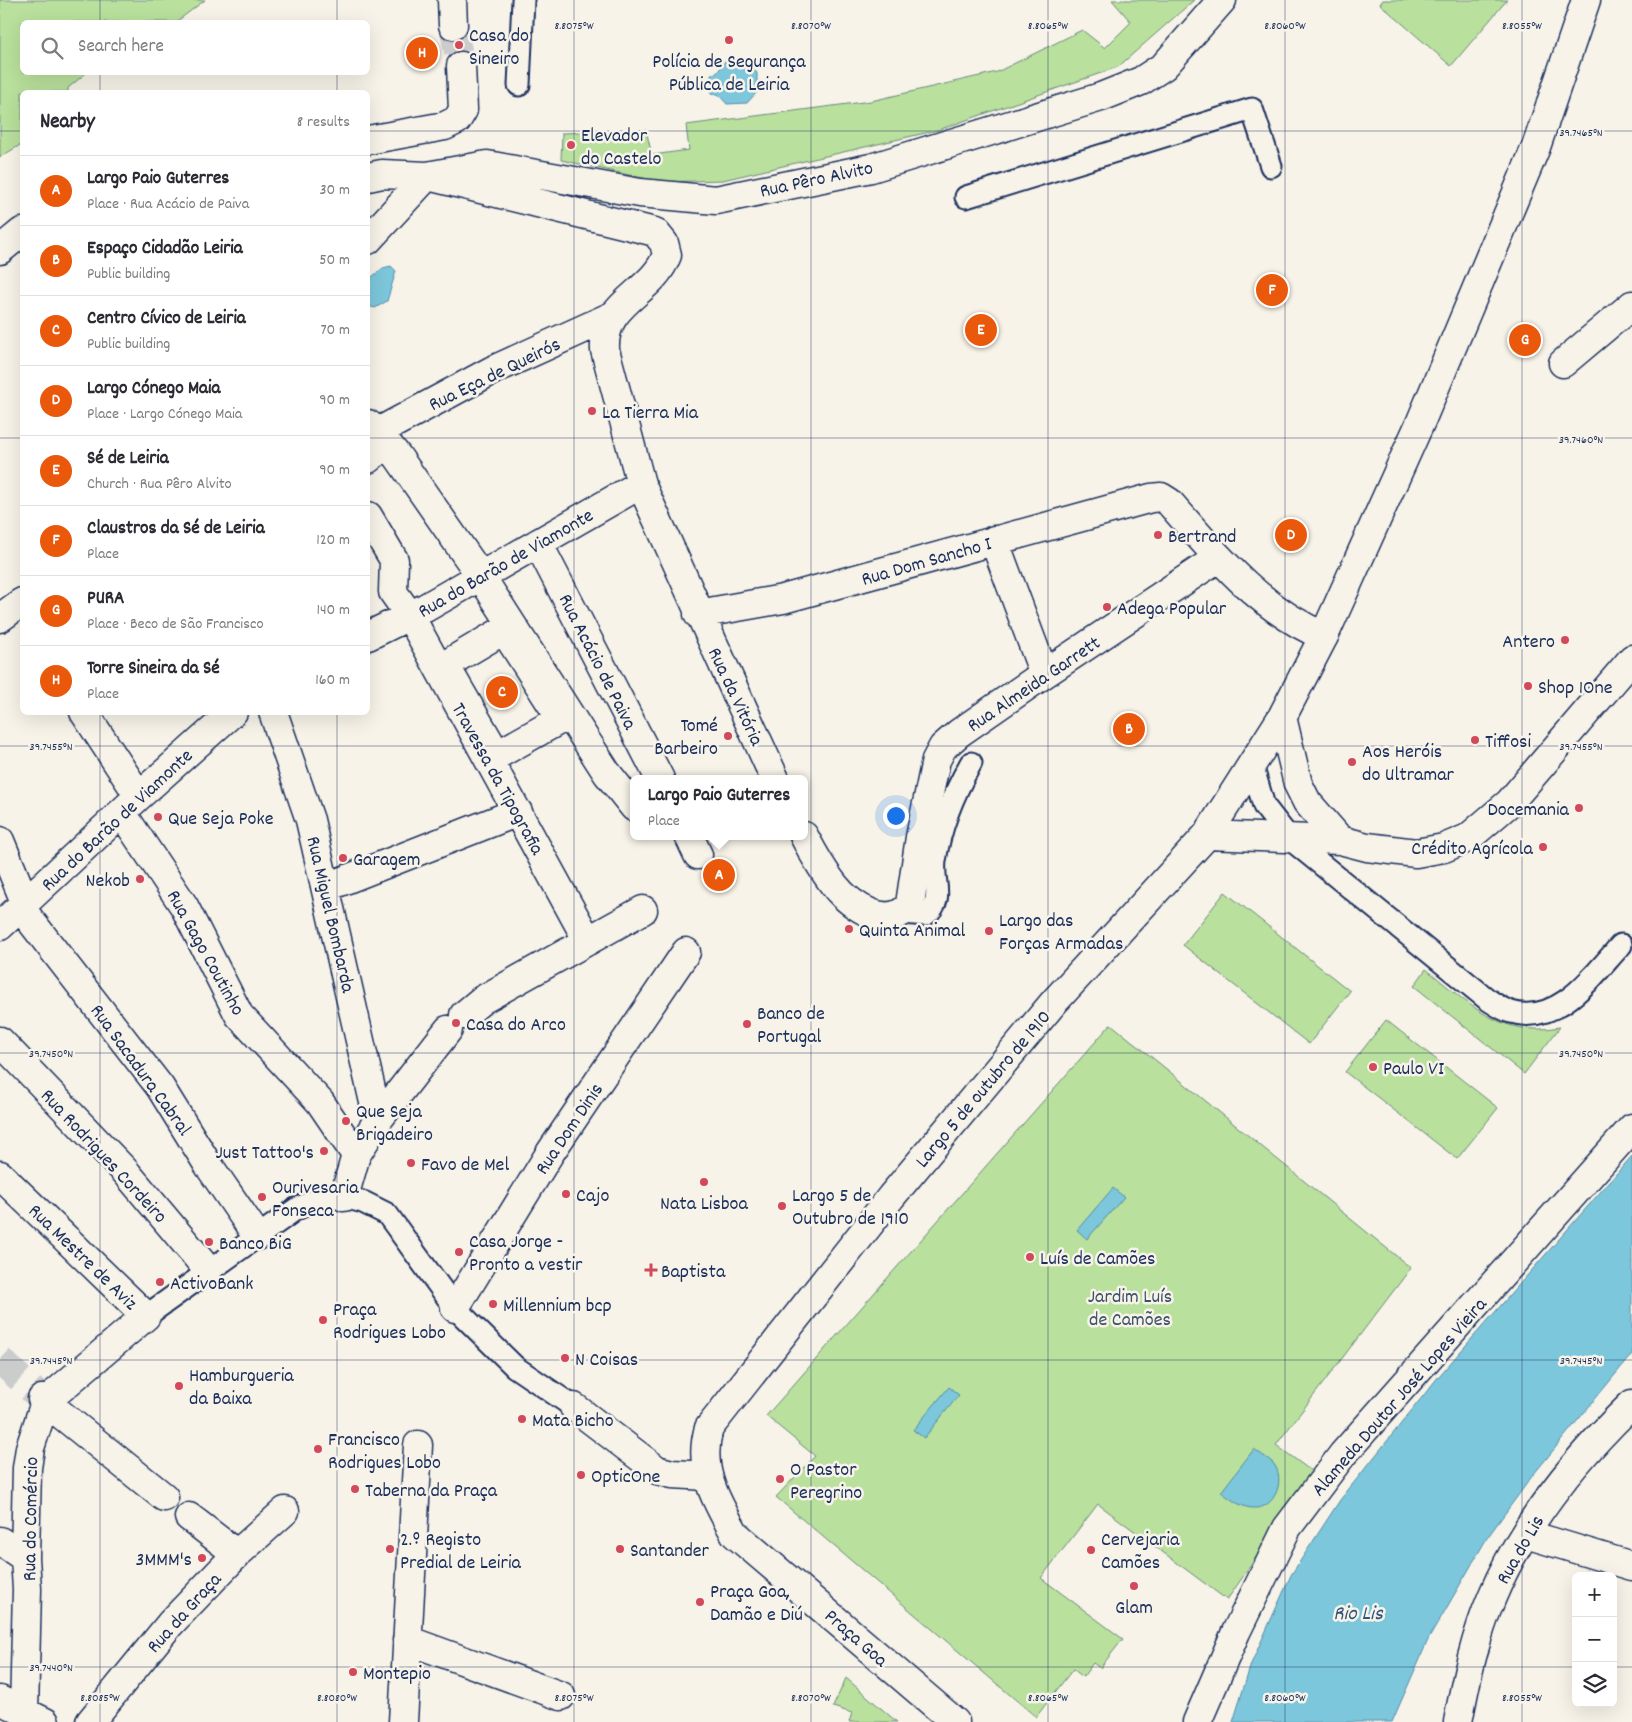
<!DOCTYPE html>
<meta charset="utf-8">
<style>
:root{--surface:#fff;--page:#f2f2f3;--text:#2b2b33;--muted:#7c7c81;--line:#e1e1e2;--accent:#ea580c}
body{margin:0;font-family:Dekko,sans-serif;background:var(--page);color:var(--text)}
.controls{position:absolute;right:15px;bottom:15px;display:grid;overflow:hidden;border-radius:8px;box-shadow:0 5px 20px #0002}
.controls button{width:45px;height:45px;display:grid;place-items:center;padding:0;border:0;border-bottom:1px solid var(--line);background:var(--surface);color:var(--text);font:25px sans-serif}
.you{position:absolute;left:895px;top:815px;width:18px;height:18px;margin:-12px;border:4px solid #fff;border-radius:50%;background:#1a73e8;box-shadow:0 0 0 8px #1a73e833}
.badge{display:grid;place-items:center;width:32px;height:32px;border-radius:50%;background:var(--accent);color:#fff;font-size:16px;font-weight:700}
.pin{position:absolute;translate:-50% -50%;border:2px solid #fff;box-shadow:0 1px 5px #0006}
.popup{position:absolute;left:630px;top:775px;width:178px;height:65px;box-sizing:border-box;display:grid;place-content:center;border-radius:8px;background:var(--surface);filter:drop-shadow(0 1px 4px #0005);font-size:16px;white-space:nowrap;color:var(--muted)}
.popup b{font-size:19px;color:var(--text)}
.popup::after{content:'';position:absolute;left:50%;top:100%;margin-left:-10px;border:10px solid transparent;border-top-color:var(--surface)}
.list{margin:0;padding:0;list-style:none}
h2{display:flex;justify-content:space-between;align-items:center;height:65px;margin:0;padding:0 20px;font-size:21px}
h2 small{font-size:16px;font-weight:400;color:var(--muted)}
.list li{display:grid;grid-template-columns:32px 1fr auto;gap:15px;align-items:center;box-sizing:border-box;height:70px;padding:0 20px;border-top:1px solid var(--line)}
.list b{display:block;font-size:19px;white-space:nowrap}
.list p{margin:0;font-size:16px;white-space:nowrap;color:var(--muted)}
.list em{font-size:16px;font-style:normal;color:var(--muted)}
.icon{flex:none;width:28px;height:28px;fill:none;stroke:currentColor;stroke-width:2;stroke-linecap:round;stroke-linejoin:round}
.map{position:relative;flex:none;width:1632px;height:1722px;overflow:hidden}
.search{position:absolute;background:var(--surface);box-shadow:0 5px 20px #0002;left:20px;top:20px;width:350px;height:55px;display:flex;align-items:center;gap:12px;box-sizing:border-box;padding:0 18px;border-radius:8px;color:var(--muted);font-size:19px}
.panel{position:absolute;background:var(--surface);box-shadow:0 5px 20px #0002;left:20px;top:90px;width:350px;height:625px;border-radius:8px}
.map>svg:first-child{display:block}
</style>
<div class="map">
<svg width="1632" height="1722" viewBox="0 0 1632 1722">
<rect width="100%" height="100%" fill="#f7f3e8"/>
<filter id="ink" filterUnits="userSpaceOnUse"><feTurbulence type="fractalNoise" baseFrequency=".02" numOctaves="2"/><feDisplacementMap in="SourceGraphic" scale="10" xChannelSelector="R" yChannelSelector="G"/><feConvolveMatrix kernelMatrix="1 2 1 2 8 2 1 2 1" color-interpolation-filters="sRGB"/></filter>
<g filter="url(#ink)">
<path fill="#b9e09c" stroke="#6a887d" d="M0,0H205L176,22H22V72L86,73L68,88V92H22V144L0,157Z
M1112,0H1194L1118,67L938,130L723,180L661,182L561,160L562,133L646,130L652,155L689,150L686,125L871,101L997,72L1082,30L1105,48L1131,22Z
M1383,0H1507L1451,66L1380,4Z
M1225,892L1350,991L1309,1044L1183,945Z
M1426,969C1470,1004 1499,1038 1560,1027L1524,1074L1414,986Z
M1386,1020L1498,1108L1457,1159L1345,1072Z
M1111,1024L1411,1268L1276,1445L1314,1473L1227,1600L1098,1504L1041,1578L1123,1639L1100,1668L1093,1663L1083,1677L1073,1669L1036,1717L776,1497L815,1456L766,1416Z
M846,1678L897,1722H849L852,1713L833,1707Z"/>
<path fill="#7bc7db" stroke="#558aa9" d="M746,60L757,73V92L747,103L727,104L718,94H711V74L717,73L725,61Z
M391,266L396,271L387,301L375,308L368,306V280L383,268Z
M1632,1156V1354L1533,1475L1487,1538L1428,1640L1392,1722H1233L1251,1664L1291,1575L1340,1500L1439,1376Z
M1113,1188L1124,1197L1087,1239L1077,1230Z
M949,1387L959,1395L924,1438L913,1430Z
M1254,1449C1260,1454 1268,1458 1273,1463C1286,1478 1276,1507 1256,1508C1242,1509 1231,1499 1221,1492Z"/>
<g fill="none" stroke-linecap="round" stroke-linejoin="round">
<path stroke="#cbcccc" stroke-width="28" stroke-dasharray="28 14" stroke-linecap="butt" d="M453,25L461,66
M0,1360L42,1399"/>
<defs>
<path id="lane" d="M519,85L523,0
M966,197L1252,109L1271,166
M1252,765L1264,806L1289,838L1487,999C1495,1004 1503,1010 1511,1012C1559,1026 1593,975 1621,945
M904,913L925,915C946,900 932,882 935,861C940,827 954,793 971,763
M146,1316L296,1209L318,1199L344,1197L363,1202L387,1214L455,1308L515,1367L574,1407"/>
<path id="street" d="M452,0L453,25
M368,140L445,126L457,120L463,110L461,66
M368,177L382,174L427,176L487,165L640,193L716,200L871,168L1101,97L1141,81L1164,66L1222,0
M436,178L655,232L664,243L667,255C652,295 602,301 605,350L641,484L775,779
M368,240L427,176
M0,250L22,232
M1563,363L1632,305
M368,424L378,432L398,457L480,575L607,773L634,807
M378,432L493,370L612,316
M368,459L387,443
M368,516L394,560L393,592L410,616L588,941
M994,540L1044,674
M538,543L660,779
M698,614L783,599L1151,498L1161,497L1169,502C1214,553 1260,610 1324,636
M0,618L22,602
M504,630L561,719L497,755L445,665Z
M368,636L425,608L641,484
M84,712L139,796
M273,712L310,820L378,1120
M122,813L184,906L239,1015L320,1102L356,1155
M689,836L698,855
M804,836C813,853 823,871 835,886C851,907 891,932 910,904L920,837L936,760L943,747L959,733L1044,674L1218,558
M0,841L25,902
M327,887L518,812
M20,907L160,1087L207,1163L257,1236
M0,926L139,796L233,712
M464,1015L482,1000L643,910
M0,1041L125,1171L208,1270
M0,1175L146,1316L45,1402L30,1448L27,1468L25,1558L27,1589L24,1712
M344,1197L356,1155L378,1120L448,1030
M455,1308L550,1153L686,952
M42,1399L164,1497
M574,1407L657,1470L672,1474L708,1476
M189,1517L237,1554
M1526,1534L1632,1566
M0,1541L25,1558
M407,1640L561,1696
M0,1700L45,1722
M90,1722L170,1624L237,1554L285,1511
M403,1722L418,1445
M1197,1722L1236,1632L1287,1528L1343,1454L1632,1128"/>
<path id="secondary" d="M1282,717L1298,784L1307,802L1340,840
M1207,835L1340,840L1367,847L1416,853L1444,848L1468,838L1509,803L1632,659
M955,1722L735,1534C716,1501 697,1468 709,1428L891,1197L1054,1002L1207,835L1282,717L1324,636L1421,421L1536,147L1586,0
M1458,1722C1466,1679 1475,1637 1492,1597C1522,1525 1576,1458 1632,1404"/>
</defs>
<use href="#lane" stroke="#1b2f5e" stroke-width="25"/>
<use href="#street" stroke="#1b2f5e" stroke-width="31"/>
<use href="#secondary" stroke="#1b2f5e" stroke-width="31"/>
<use href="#lane" stroke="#f7f3e8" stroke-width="21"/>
<use href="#street" stroke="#f7f3e8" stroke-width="28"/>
<use href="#secondary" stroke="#f7f3e8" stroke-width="28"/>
</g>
</g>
<path fill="none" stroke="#1b2f5e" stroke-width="1" stroke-opacity="0.45" d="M100,0V22M337,0V22M574,0V1722M811,0V1722M1048,0V1722M1285,0V1722M1522,0V1722M100,72V92M337,72V92M0,131H22M368,131H1632M0,438H22M368,438H1632M100,712V1722M337,712V1722M0,746H1632M0,1053H1632M0,1360H1632M0,1667H1576M1613,1667H1632"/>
<g fill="#d1495b" stroke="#f7f3e8" stroke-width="2">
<circle cx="729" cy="40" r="5"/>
<circle cx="459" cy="45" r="5"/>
<circle cx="571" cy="145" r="5"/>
<circle cx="592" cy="411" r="5"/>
<circle cx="1158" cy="535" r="5"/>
<circle cx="1107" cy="607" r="5"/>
<circle cx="1565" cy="640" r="5"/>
<circle cx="1528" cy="686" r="5"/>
<circle cx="728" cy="736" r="5"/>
<circle cx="1475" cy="740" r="5"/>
<circle cx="1352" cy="762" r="5"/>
<circle cx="1579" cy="808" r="5"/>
<circle cx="158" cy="817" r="5"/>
<circle cx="1543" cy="847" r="5"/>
<circle cx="343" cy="858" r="5"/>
<circle cx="140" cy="879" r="5"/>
<circle cx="849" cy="929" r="5"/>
<circle cx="989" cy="931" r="5"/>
<circle cx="456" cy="1023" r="5"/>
<circle cx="747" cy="1024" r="5"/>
<circle cx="1373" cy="1067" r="5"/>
<circle cx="346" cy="1121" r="5"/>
<circle cx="324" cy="1151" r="5"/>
<circle cx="411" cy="1163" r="5"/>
<circle cx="704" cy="1182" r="5"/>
<circle cx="566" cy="1194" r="5"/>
<circle cx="262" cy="1197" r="5"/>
<circle cx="782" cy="1206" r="5"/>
<circle cx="209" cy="1242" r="5"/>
<circle cx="459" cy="1252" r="5"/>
<circle cx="1030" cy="1257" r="5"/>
<path d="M648.5 1262.5h5v5h5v5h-5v5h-5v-5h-5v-5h5z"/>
<circle cx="160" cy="1282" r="5"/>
<circle cx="493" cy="1304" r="5"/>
<circle cx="323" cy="1320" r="5"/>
<circle cx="565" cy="1358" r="5"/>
<circle cx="179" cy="1386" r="5"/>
<circle cx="522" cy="1419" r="5"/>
<circle cx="318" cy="1449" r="5"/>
<circle cx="581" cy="1475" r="5"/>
<circle cx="780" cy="1479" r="5"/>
<circle cx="355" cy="1489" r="5"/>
<circle cx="390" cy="1549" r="5"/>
<circle cx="620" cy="1549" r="5"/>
<circle cx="1091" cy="1550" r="5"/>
<circle cx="202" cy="1558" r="5"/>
<circle cx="1134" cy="1586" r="5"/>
<circle cx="700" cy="1602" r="5"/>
<circle cx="353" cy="1672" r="5"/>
</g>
<g text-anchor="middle" stroke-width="5" stroke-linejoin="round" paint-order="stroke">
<g font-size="20" fill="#1b2f5e" stroke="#f7f3e8" text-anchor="start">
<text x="469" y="41">Casa do<tspan x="469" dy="23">Sineiro</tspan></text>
<text x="729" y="67" text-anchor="middle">Polícia de Segurança<tspan x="729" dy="23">Pública de Leiria</tspan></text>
<text x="581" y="141">Elevador<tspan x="581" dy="23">do Castelo</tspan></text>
<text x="602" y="418">La Tierra Mia</text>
<text x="1168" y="542">Bertrand</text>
<text x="1117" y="614">Adega Popular</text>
<text x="1555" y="647" text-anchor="end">Antero</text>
<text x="1538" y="693">Shop 1One</text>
<text x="718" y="731" text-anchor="end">Tomé<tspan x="718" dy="23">Barbeiro</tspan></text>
<text x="1485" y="747">Tiffosi</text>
<text x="1362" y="757">Aos Heróis<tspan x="1362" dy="23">do Ultramar</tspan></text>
<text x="1569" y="815" text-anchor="end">Docemania</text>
<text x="168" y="824">Que Seja Poke</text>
<text x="1533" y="854" text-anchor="end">Crédito Agrícola</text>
<text x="353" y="865">Garagem</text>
<text x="130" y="886" text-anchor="end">Nekob</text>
<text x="999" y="926">Largo das<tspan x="999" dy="23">Forças Armadas</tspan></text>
<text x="859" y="936">Quinta Animal</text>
<text x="757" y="1019">Banco de<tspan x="757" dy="23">Portugal</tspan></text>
<text x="466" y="1030">Casa do Arco</text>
<text x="1383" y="1074">Paulo VI</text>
<text x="356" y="1117">Que Seja<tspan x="356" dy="23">Brigadeiro</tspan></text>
<text x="314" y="1158" text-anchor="end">Just Tattoo's</text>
<text x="421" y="1170">Favo de Mel</text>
<text x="272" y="1193">Ourivesaria<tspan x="272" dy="23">Fonseca</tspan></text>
<text x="576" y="1201">Cajo</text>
<text x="792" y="1201">Largo 5 de<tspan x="792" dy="23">Outubro de 1910</tspan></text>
<text x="704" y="1209" text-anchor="middle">Nata Lisboa</text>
<text x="469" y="1247">Casa Jorge -<tspan x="469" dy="23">Pronto a vestir</tspan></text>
<text x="219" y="1249">Banco BiG</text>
<text x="1040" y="1264">Luís de Camões</text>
<text x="661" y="1277">Baptista</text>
<text x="170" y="1289">ActivoBank</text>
<text x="503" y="1311">Millennium bcp</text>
<text x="333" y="1315">Praça<tspan x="333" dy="23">Rodrigues Lobo</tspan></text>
<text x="575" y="1365">N Coisas</text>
<text x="189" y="1381">Hamburgueria<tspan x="189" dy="23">da Baixa</tspan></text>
<text x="532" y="1426">Mata Bicho</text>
<text x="328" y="1445">Francisco<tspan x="328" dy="23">Rodrigues Lobo</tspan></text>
<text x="790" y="1475">O Pastor<tspan x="790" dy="23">Peregrino</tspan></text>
<text x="591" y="1482">OpticOne</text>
<text x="365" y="1496">Taberna da Praça</text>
<text x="400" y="1545">2.º Registo<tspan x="400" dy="23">Predial de Leiria</tspan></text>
<text x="1101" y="1545">Cervejaria<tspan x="1101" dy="23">Camões</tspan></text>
<text x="630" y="1556">Santander</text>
<text x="192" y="1565" text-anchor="end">3MMM's</text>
<text x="710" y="1597">Praça Goa,<tspan x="710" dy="23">Damão e Diú</tspan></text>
<text x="1134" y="1613" text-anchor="middle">Glam</text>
<text x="363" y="1679">Montepio</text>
</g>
<g font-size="20" fill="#1b2f5e" stroke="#f7f3e8">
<text transform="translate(816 178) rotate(-12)" y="7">Rua Pêro Alvito</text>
<text transform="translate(494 373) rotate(-26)" y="7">Rua Eça de Queirós</text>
<text transform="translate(926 560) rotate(-16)" y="7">Rua Dom Sancho I</text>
<text transform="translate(505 562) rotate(-30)" y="7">Rua do Barão de Viamonte</text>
<text transform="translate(599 661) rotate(63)" y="7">Rua Acácio de Paiva</text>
<text transform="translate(1033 683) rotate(-34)" y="7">Rua Almeida Garrett</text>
<text transform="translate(737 696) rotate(65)" y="7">Rua da Vitória</text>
<text transform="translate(499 778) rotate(61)" y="7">Travessa da Tipografia</text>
<text transform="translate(116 819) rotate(-43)" y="7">Rua do Barão de Viamonte</text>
<text transform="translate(332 914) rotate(77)" y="7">Rua Miguel Bombarda</text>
<text transform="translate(207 952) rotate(61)" y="7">Rua Gago Coutinho</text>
<text transform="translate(142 1069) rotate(54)" y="7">Rua Sacadura Cabral</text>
<text transform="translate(982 1088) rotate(-50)" y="7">Largo 5 de outubro de 1910</text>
<text transform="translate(568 1128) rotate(-56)" y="7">Rua Dom Dinis</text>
<text transform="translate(105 1155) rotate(47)" y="7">Rua Rodrigues Cordeiro</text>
<text transform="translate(84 1256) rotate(44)" y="7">Rua Mestre de Aviz</text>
<text transform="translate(1398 1396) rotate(-49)" y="7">Alameda Doutor José Lopes Vieira</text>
<text transform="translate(29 1519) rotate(-89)" y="7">Rua do Comércio</text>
<text transform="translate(1519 1549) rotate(-60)" y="7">Rua do Lis</text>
<text transform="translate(183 1612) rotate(-48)" y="7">Rua da Graça</text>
<text transform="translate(857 1637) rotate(41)" y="7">Praça Goa</text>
</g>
<g font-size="20" fill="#3b526a" stroke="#f7f3e8">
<text x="1130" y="1302">Jardim Luís<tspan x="1130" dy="23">de Camões</tspan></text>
</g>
<g font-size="21" font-style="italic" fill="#33557d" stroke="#f7f3e8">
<text x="1358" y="1619">Rio Lis</text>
</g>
</g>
<g font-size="12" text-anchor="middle" fill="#1b2f5e" stroke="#f7f3e8" stroke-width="5" stroke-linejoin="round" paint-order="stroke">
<text x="574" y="29">8.8075°W</text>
<text x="811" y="29">8.8070°W</text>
<text x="1048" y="29">8.8065°W</text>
<text x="1285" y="29">8.8060°W</text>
<text x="1522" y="29">8.8055°W</text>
<text x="1581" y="136">39.7465°N</text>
<text x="1581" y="443">39.7460°N</text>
<text x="51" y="750">39.7455°N</text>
<text x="1581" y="750">39.7455°N</text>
<text x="51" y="1057">39.7450°N</text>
<text x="1581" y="1057">39.7450°N</text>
<text x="51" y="1364">39.7445°N</text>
<text x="1581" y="1364">39.7445°N</text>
<text x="51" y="1671">39.7440°N</text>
<text x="100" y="1701">8.8085°W</text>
<text x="337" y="1701">8.8080°W</text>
<text x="574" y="1701">8.8075°W</text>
<text x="811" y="1701">8.8070°W</text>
<text x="1048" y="1701">8.8065°W</text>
<text x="1285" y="1701">8.8060°W</text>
<text x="1522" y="1701">8.8055°W</text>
</g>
</svg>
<div class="controls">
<button>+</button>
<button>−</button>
<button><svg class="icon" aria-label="layers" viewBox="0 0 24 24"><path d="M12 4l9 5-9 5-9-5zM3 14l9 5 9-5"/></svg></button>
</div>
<div class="you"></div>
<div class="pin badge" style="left:719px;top:875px">A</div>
<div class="popup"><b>Largo Paio Guterres</b>Place</div>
<div class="pin badge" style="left:1129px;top:729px">B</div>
<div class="pin badge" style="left:502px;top:692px">C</div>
<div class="pin badge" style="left:1291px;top:535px">D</div>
<div class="pin badge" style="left:981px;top:330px">E</div>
<div class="pin badge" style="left:1272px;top:290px">F</div>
<div class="pin badge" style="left:1525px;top:340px">G</div>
<div class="pin badge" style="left:422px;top:53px">H</div>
<div class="search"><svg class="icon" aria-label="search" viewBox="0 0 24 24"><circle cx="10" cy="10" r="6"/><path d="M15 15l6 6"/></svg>Search here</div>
<section class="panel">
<h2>Nearby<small>8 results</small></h2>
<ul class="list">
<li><span class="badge">A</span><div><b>Largo Paio Guterres</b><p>Place · Rua Acácio de Paiva</p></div><em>30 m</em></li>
<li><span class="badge">B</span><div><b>Espaço Cidadão Leiria</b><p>Public building</p></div><em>50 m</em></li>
<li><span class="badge">C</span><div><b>Centro Cívico de Leiria</b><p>Public building</p></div><em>70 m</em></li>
<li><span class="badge">D</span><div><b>Largo Cónego Maia</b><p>Place · Largo Cónego Maia</p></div><em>90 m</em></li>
<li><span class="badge">E</span><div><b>Sé de Leiria</b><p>Church · Rua Pêro Alvito</p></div><em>90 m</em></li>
<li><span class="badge">F</span><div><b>Claustros da Sé de Leiria</b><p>Place</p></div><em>120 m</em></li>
<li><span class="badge">G</span><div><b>PURA</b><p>Place · Beco de São Francisco</p></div><em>140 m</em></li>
<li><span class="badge">H</span><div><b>Torre Sineira da Sé</b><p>Place</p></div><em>160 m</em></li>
</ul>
</section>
</div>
